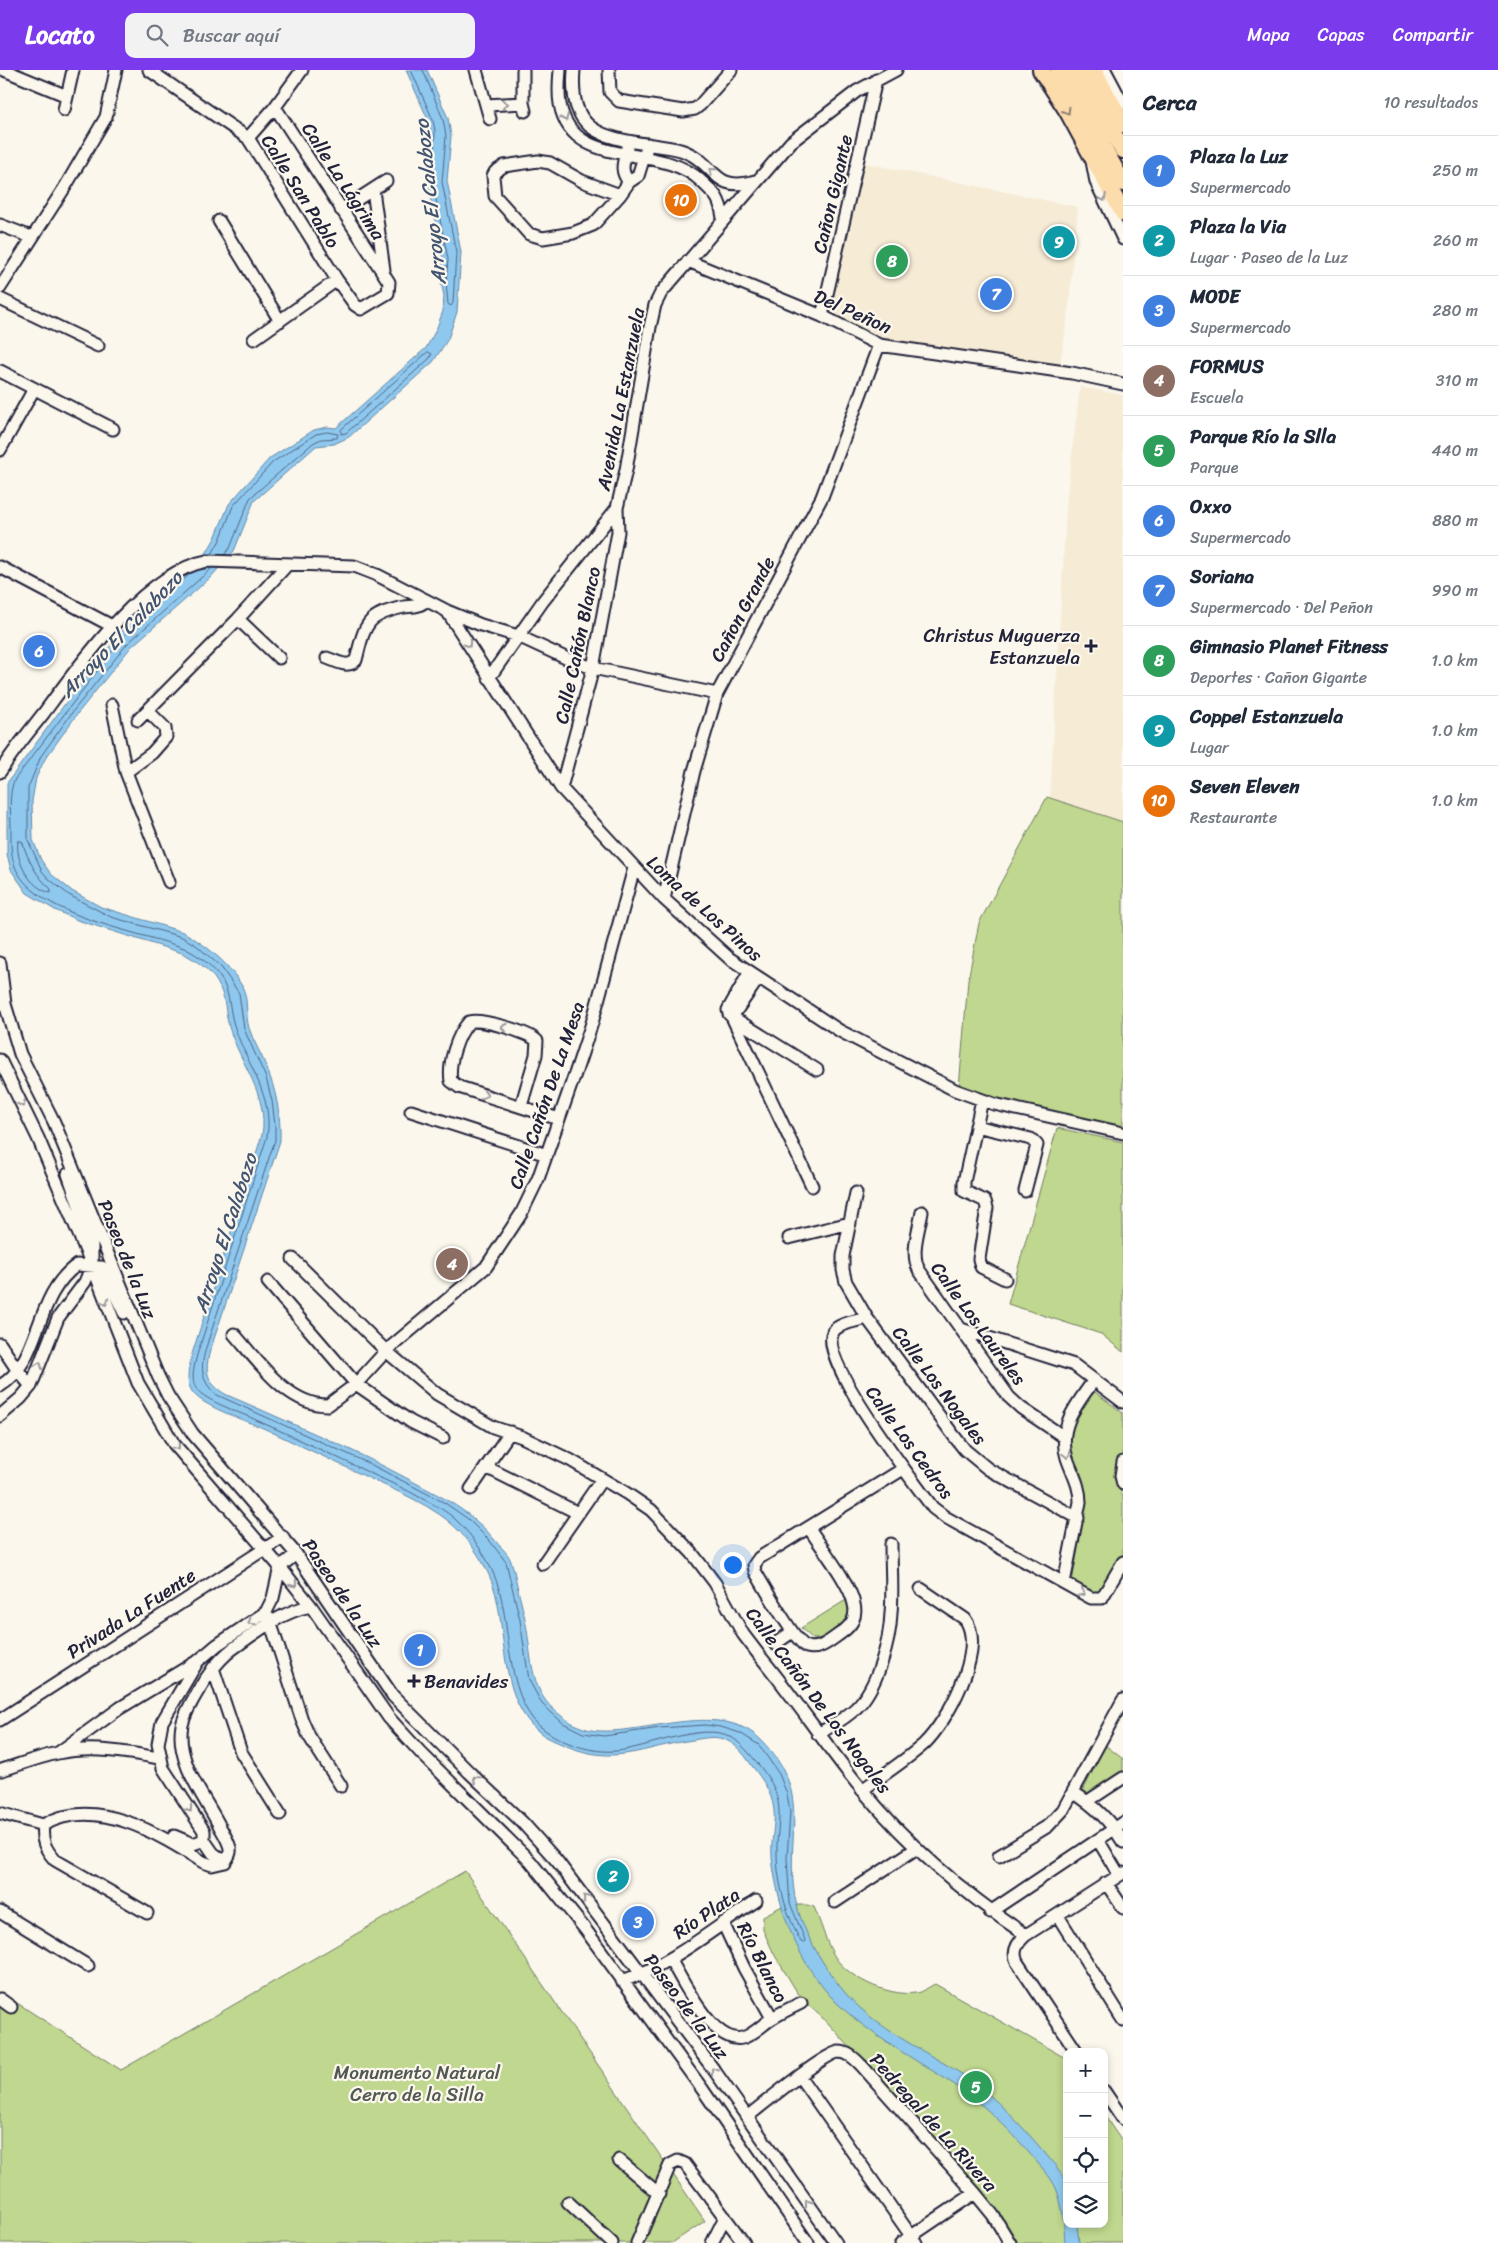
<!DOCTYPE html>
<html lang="es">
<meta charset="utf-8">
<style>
:root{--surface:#fff;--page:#f2f2f3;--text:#1f2937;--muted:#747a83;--line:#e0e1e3;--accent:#7c3aed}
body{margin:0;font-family:Sriracha,sans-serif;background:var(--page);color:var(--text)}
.controls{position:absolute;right:15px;bottom:15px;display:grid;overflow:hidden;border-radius:10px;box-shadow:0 2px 8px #0003}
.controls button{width:45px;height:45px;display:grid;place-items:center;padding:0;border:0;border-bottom:1px solid var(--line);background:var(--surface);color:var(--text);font:25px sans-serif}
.you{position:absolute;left:732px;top:1494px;width:18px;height:18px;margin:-12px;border:4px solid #fff;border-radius:50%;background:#1a73e8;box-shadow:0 0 0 8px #1a73e833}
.badge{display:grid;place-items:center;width:32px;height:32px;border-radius:50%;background:var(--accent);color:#fff;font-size:16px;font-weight:700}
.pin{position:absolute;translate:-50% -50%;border:2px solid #fff;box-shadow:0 1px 5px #0006}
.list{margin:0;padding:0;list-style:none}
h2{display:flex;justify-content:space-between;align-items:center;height:65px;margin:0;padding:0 20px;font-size:21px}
h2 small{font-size:16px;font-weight:400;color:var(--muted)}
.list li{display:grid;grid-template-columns:32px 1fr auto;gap:15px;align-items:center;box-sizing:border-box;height:70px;padding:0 20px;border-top:1px solid var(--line)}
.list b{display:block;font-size:19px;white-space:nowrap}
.list p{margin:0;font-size:16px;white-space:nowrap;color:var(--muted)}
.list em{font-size:16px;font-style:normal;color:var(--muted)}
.icon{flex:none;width:28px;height:28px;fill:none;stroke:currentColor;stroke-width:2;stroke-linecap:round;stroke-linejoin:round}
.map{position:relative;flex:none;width:1123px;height:2173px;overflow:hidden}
header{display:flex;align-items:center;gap:30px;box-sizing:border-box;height:70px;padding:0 25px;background:var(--accent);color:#fff}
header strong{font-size:24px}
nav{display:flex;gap:28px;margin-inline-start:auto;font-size:18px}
.search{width:350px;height:45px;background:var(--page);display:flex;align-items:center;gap:12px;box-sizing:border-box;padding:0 18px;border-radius:10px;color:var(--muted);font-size:19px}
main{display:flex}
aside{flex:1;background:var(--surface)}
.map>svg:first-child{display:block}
</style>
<header>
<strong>Locato</strong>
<div class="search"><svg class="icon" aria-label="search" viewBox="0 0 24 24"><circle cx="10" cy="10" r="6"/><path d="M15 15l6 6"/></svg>Buscar aquí</div>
<nav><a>Mapa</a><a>Capas</a><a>Compartir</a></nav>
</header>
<main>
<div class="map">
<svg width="1123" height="2173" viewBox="0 0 1123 2173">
<rect width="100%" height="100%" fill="#fbf7ec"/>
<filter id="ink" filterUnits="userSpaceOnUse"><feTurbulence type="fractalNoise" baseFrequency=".02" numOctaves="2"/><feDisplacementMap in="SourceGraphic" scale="10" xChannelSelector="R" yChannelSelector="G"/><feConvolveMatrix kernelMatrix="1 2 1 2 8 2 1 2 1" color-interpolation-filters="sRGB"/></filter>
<g filter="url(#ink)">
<path fill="#f6ebd5" d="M865,93L1078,137L1068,245L1060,294L885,273L829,245Z
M1080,317L1123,325V752L1050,728L1067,424Z"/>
<path fill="#bfd78e" stroke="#707c64" d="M1047,727L1123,752V1058L1021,1035L959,1018L968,910L979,853Z
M1057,1058L1123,1072V1282L1101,1264L1008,1234Z
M1095,1322L1123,1343V1379L1116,1410L1123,1427V1485L1099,1525L1072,1513L1086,1428L1069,1380V1359L1078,1339Z
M846,1530L851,1541L848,1554L825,1568L813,1569L801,1558Z
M1105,1675L1123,1689V1702L1090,1725L1083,1721Z
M465,1801L705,2151L672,2173H0V1922L121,2000Z
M784,1835H807L814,1837C821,1853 826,1873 835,1887C850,1910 894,1929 921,1922C925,1920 930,1916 935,1914L1067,1989V2154H1104V2045L1123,2073V2173H1013L931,2068L828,1953L806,1933L797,1922L774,1884L763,1860V1846Z"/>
<path fill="#8fc8ee" stroke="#6386a6" d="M406,0H427L448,48L451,66L447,111L461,182L457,242L448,269L433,292L349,367L334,374L316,376L254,431L234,481L210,508L131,577L78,643L45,689L36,708L32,731L33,770L41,790L51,804L72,821L101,837L183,862C205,874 230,894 242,916C249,930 245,944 249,958C253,971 261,983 266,996C276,1020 281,1045 280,1071L210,1281C204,1302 207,1314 227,1325C258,1338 288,1352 318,1365C355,1381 390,1399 425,1418C454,1433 478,1448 498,1474C502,1478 508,1484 510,1489C514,1497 515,1507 517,1515C520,1530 525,1545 527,1560C532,1592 531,1623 559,1644C571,1654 586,1661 601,1661C649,1663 723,1630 762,1671C812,1723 786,1760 794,1821C798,1856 825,1900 848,1926C881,1962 928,1982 968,2008C995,2027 1023,2057 1044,2082C1051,2091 1064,2104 1067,2114C1069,2126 1067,2142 1067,2154H1077L1079,2173H1065C1064,2155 1063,2135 1056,2118C1050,2105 1039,2095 1030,2084C1009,2058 981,2032 952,2013C913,1988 871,1966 837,1933C799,1895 778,1841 772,1788C771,1776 773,1765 774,1753C776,1729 766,1714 752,1696C746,1687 738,1676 728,1671C717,1665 705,1668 693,1670C642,1677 616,1697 564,1675C555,1671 546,1668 539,1662C502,1631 506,1573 497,1530C490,1495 464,1459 434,1441C414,1428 392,1419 371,1409C335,1392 299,1375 263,1358C246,1351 205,1337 194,1324C184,1313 189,1296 192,1284L262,1065C269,1025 240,994 229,957C225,942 226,927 217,912C209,899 196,890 182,883L77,850L55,840L27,823L11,800L7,784V713L67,631L130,551L207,482L215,468L229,434L270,388L314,360L327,357L336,358L426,278L436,260L443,241L444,226L441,212L443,190L428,116L431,62L429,52Z"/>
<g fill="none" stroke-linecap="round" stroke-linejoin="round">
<path stroke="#4e6483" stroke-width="1" d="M411,0L433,50L435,61L433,115L448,189L446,212L448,234L451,236L453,233L456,182L442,112L446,66L443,49L423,0
M428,282L432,284L429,289L346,363L341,364V360Z
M212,484L220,470L233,436L273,392L316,364L327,362L338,364L337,368L321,369L313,373L250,428L230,478L224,485
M190,504L133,554L15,709C8,722 11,743 11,757C11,771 10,786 16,799C39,847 138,861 184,878C200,886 213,896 222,910C231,926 229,942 235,958C247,995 274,1026 267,1067L197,1285C195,1294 190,1309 196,1318C204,1331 242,1343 256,1350C295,1367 334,1386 372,1404C389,1412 406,1419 421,1428C433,1434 445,1440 455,1449C474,1466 492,1494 499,1519C511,1559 506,1635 546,1661C565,1674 592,1683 616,1681C645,1679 704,1651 731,1667C737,1670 744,1678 749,1683C759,1695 772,1710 776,1724C783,1744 776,1763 777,1783C777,1813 787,1846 801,1872L804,1873L805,1870L790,1833L789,1820L787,1788L790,1741L787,1724L779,1704L759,1675L740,1663L721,1657L705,1655L660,1658L604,1666L583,1663L563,1653L542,1634L529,1610L520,1550L506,1492L489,1470L468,1449L445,1433L370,1394L217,1325C196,1308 202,1290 209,1268L275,1070V1055L272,1031L266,1008L244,959L239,923L221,897L196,875L182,867L111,847L69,825L48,808L42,801L28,770V718L41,686L74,640L127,574L212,498
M18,771H22C28,790 36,806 51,819V823C30,818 15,792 18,771Z"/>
<defs>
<path id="minor" d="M4,0L67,26
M149,0L248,68L337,210L355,235L361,239L388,223L389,212L275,37
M476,0L490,49
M523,0V33L525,41
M560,0C559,11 558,23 560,34C572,102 660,71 701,111C716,125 720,128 723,148
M574,0C569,61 599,67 652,75C663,77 675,77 686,82C717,95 713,123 755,111
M609,0L610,22L619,31L683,41L695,39L700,35L731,0
M1105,0L1123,34
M486,35L523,33
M64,40L73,0
M248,68L275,37L302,0
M627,78C624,92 619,100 629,112
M1092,91L1096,112L1123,169
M373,120L384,200
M620,125L582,111L550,93L538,91L504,96L495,102L493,106L495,126L529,164L543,168L573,163L593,155L620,125L629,112L638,106L648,74
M341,140L386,111
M219,151L280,251
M0,155L31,167
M688,191L822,246L879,275L1072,303L1123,314
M0,218L65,117L106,47L116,0
M0,229L98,276
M822,246L876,10
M254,269L337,210
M0,301L113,359
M0,380L34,319
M0,497L112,556
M447,541L561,718L664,829L729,888L840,961L955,1020L994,1034L1123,1063
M238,549L279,588
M327,588C336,591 348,599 356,590C365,555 365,545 404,537C413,536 420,537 426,530
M489,608L543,531L617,438L626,400L650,257L655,235L661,223L791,72L857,21L896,0
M112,635L126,702L169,812
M138,650L238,549L287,495
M0,702C12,682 28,663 43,644C79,595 145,502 207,491L354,496L377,505L447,541L481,555L518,566L570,590L593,598L717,624
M126,702L152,683L166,667L165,658L148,641
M561,718L593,598L618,462L617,438
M664,829L694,701L717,624L822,427L879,275
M0,893L5,934L20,984L54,1052L158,1306L168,1326L193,1364L296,1484L393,1626L469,1702L522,1752L557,1791L714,2000L836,2173
M749,903L728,940L729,944L732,947L812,1116
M734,944L758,909
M732,947L817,1000
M0,990L38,1068L92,1195L138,1313L174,1374L280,1497L311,1536L389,1648L420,1682L530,1791L585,1859L703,2020L808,2173
M982,1030L964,1112V1121L985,1131L987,1138L979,1189L981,1197L1005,1209
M521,1036L536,985L537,971C529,962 480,948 469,952C457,965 448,993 451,1011L459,1017L559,1049
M411,1041L547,1085
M976,1056L1031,1069L1037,1075L1025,1121
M856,1123L843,1186V1200L846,1212L867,1248L954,1366L965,1380L988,1399L1078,1448
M922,1142C919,1160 910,1183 919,1200L1009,1327L1021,1338L1064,1367
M789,1168L850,1153
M293,1189L386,1281L437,1324L493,1357L522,1367L570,1390L626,1423L651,1440L692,1483L715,1513L743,1564L759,1585C796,1629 827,1678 864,1722C910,1777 966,1825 1026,1865
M268,1212L356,1314L411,1352L443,1368
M867,1248C858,1251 838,1253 833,1262C818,1290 914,1412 933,1438L945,1447L1091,1528H1102L1123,1492
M961,1259L1074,1295L1123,1332
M234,1264C258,1291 288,1336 328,1335L356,1314L386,1281L486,1197L521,1144L538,1109L576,1001L592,953L634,798
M0,1274L18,1301L31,1316
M0,1316C42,1291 33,1226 77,1195L102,1197L124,1243
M0,1346L21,1328L31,1316L58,1248L85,1212L92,1195V1173L68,1104
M1123,1392L1121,1406L1123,1414
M486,1397L578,1443
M471,1419L510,1362
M809,1458C821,1477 850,1513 854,1534C857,1547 852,1555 841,1563C832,1569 820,1581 807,1577C796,1573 763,1515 755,1501L754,1495L759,1488L903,1399
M543,1494L602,1409
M1064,1513L1080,1432C1080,1415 1072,1403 1067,1388C1057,1357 1077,1334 1094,1310
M269,1548L302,1650L309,1666L341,1716
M775,1574L792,1562
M213,1598L241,1682L280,1744
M0,1650L283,1467
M818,1664C831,1656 845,1649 856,1638C877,1618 890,1572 891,1543C893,1520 891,1497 891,1474
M58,1683L120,1638L196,1592
M2,1700C21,1694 39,1687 58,1683C92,1676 126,1682 159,1688
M862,1720C883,1705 905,1691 924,1674C947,1652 987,1579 965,1549L921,1519
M1074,1723C1094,1735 1111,1752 1123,1772
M1088,1731L1123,1708
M0,1743L43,1755C96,1725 159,1764 203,1792L212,1795L225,1792C228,1787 231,1784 230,1778C228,1770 224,1764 220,1757C205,1727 175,1692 182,1655C185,1643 192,1631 198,1621C209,1603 220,1587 238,1575C260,1559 284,1541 311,1536
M43,1755C41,1770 45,1779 55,1790L147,1843
M174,1766L193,1774L204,1770
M204,1770V1761L163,1698L158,1674L162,1652L198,1591L217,1575L266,1542L273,1528L280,1497L296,1484
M204,1770L213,1783L225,1792
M1098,1770L1119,1805
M999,1786L1048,1756L1063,1740L1123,1630
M1106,1813L1123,1838
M835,1832L917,1778
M0,1842L88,1896
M990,1842L1123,1753
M1058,1846L1123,1950
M723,1853L744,1898L772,1948
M670,1889C682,1909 712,1974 742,1968C752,1966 762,1955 771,1949C780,1943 791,1938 801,1933
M622,1911C671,1895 713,1859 756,1831
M0,1929L11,1937
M1077,1982L1017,1892C1012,1881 1017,1873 1026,1865L1123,1803
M800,2007L916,2173
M1104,2021L1123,2049
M747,2047C762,2035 825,1983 839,1982C849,1982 856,1990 862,1996L975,2123L993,2145L1010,2173
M619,2090L659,2124
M568,2132L612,2173
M637,2173L670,2095L678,2091L685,2094L744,2173
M712,2173L725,2147
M901,2173L975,2123"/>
<path id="highway" d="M1041,0L1067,40L1123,143
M1059,0L1123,113
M1076,0L1123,80
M1093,0L1123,54"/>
</defs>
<use href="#minor" stroke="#22223b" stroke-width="15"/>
<use href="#highway" stroke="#22223b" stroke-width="20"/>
<use href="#minor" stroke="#fbf7ec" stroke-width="11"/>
<use href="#highway" stroke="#fddcac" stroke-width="16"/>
</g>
<defs><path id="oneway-chevron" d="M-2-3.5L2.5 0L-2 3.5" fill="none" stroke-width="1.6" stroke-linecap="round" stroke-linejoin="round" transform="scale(1.25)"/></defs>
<g stroke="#99979c">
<use href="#oneway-chevron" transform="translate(505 34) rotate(-4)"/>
<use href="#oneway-chevron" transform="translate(565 48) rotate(66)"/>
<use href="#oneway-chevron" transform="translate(712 101) rotate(-139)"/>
<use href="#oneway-chevron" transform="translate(1103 128) rotate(64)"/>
<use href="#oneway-chevron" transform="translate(468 574) rotate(58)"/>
<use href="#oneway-chevron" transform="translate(504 957) rotate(-163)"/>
<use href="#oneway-chevron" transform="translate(485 1025) rotate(17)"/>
<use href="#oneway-chevron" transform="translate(22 1034) rotate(64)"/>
<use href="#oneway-chevron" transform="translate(105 1232) rotate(70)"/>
<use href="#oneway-chevron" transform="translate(39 1295) rotate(-68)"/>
<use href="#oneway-chevron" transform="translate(177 1377) rotate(52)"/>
<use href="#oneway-chevron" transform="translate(1067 1385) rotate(74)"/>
<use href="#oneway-chevron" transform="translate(294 1514) rotate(52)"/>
<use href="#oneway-chevron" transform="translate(1082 1523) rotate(29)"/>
<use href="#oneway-chevron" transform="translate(251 1552) rotate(145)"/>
<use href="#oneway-chevron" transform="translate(476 1709) rotate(-137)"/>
<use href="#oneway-chevron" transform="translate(189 1739) rotate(55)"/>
<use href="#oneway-chevron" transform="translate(586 1828) rotate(-128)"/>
<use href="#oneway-chevron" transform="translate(714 2001) rotate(-126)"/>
<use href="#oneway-chevron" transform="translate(808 2133) rotate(-126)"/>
</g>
<use stroke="#907f74" href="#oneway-chevron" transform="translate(1067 41) rotate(59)"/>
</g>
<g fill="#22223b" stroke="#fbf7ec" stroke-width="2">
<path d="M1088.5 568.5h5v5h5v5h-5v5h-5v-5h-5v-5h5z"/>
<path d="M411.5 1603.5h5v5h5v5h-5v5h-5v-5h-5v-5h5z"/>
</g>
<g text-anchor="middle" stroke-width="4.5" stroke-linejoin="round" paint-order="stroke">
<g font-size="19" fill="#22223b" stroke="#fbf7ec">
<text transform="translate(344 111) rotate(57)" y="7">Calle La Lágrima</text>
<text transform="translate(301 121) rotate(58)" y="7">Calle San Pablo</text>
<text transform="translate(832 124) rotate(-77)" y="7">Cañon Gigante</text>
<text transform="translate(853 241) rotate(24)" y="7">Del Peñon</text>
<text transform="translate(620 329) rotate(-79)" y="7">Avenida La Estanzuela</text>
<text transform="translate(742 539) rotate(-62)" y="7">Cañon Grande</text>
<text transform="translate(577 575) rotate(-78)" y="7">Calle Cañón Blanco</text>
<text transform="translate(705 838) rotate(42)" y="7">Loma de Los Pinos</text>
<text transform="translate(546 1025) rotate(-71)" y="7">Calle Cañón De La Mesa</text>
<text transform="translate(128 1189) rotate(68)" y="7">Paseo de la Luz</text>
<text transform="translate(979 1253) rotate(54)" y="7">Calle Los Laureles</text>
<text transform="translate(940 1315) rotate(53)" y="7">Calle Los Nogales</text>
<text transform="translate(910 1372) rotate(54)" y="7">Calle Los Cedros</text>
<text transform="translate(343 1523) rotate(56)" y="7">Paseo de la Luz</text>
<text transform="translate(131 1543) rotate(-33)" y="7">Privada La Fuente</text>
<text transform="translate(819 1630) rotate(53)" y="7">Calle Cañón De Los Nogales</text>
<text transform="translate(706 1843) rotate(-34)" y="7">Río Plata</text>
<text transform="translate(763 1892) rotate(63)" y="7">Río Blanco</text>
<text transform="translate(687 1936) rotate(53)" y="7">Paseo de la Luz</text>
<text transform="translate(934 2052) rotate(48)" y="7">Pedregal de La Rivera</text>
</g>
<g font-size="19" fill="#22223b" stroke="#fbf7ec" text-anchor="end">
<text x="1080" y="572">Christus Muguerza<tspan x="1080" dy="22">Estanzuela</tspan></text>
<text x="424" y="1618" text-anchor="start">Benavides</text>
</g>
<g font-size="19" fill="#515854" stroke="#fbf7ec">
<text x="417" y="2009">Monumento Natural<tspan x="417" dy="22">Cerro de la Silla</tspan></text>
</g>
<g font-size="20" font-style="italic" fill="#435471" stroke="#fbf7ec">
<text transform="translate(430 132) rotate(-96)" y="7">Arroyo El Calabozo</text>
<text transform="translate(121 564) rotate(-46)" y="7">Arroyo El Calabozo</text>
<text transform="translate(225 1163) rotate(-72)" y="7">Arroyo El Calabozo</text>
</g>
</g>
</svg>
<div class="controls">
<button>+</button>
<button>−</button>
<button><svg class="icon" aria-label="locate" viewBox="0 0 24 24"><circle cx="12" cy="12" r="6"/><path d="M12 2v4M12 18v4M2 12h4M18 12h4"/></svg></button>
<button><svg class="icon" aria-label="layers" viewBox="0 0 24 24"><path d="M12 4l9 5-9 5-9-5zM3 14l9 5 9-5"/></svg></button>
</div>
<div class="you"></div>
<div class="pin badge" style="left:420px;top:1580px;background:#3f7fe0">1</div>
<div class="pin badge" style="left:613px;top:1806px;background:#0f9aa8">2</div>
<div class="pin badge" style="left:638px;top:1852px;background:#3f7fe0">3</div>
<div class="pin badge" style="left:452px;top:1194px;background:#8d6e63">4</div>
<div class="pin badge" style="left:976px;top:2017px;background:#2e9e5b">5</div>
<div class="pin badge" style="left:39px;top:581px;background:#3f7fe0">6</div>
<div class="pin badge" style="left:996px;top:224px;background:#3f7fe0">7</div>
<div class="pin badge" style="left:892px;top:191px;background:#2e9e5b">8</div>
<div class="pin badge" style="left:1059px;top:172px;background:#0f9aa8">9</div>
<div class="pin badge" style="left:681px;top:130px;background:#e8710a">10</div>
</div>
<aside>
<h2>Cerca<small>10 resultados</small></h2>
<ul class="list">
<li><span class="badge" style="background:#3f7fe0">1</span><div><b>Plaza la Luz</b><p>Supermercado</p></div><em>250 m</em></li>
<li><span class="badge" style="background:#0f9aa8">2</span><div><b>Plaza la Via</b><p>Lugar · Paseo de la Luz</p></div><em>260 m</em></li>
<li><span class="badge" style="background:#3f7fe0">3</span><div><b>MODE</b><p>Supermercado</p></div><em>280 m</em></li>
<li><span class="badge" style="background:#8d6e63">4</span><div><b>FORMUS</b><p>Escuela</p></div><em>310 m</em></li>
<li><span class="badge" style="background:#2e9e5b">5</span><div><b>Parque Río la Slla</b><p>Parque</p></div><em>440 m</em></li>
<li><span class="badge" style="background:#3f7fe0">6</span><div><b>Oxxo</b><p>Supermercado</p></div><em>880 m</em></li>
<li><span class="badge" style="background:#3f7fe0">7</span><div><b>Soriana</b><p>Supermercado · Del Peñon</p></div><em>990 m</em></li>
<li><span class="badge" style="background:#2e9e5b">8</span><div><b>Gimnasio Planet Fitness</b><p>Deportes · Cañon Gigante</p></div><em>1.0 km</em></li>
<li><span class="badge" style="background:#0f9aa8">9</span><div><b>Coppel Estanzuela</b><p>Lugar</p></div><em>1.0 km</em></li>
<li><span class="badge" style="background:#e8710a">10</span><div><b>Seven Eleven</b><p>Restaurante</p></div><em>1.0 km</em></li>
</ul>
</aside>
</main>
